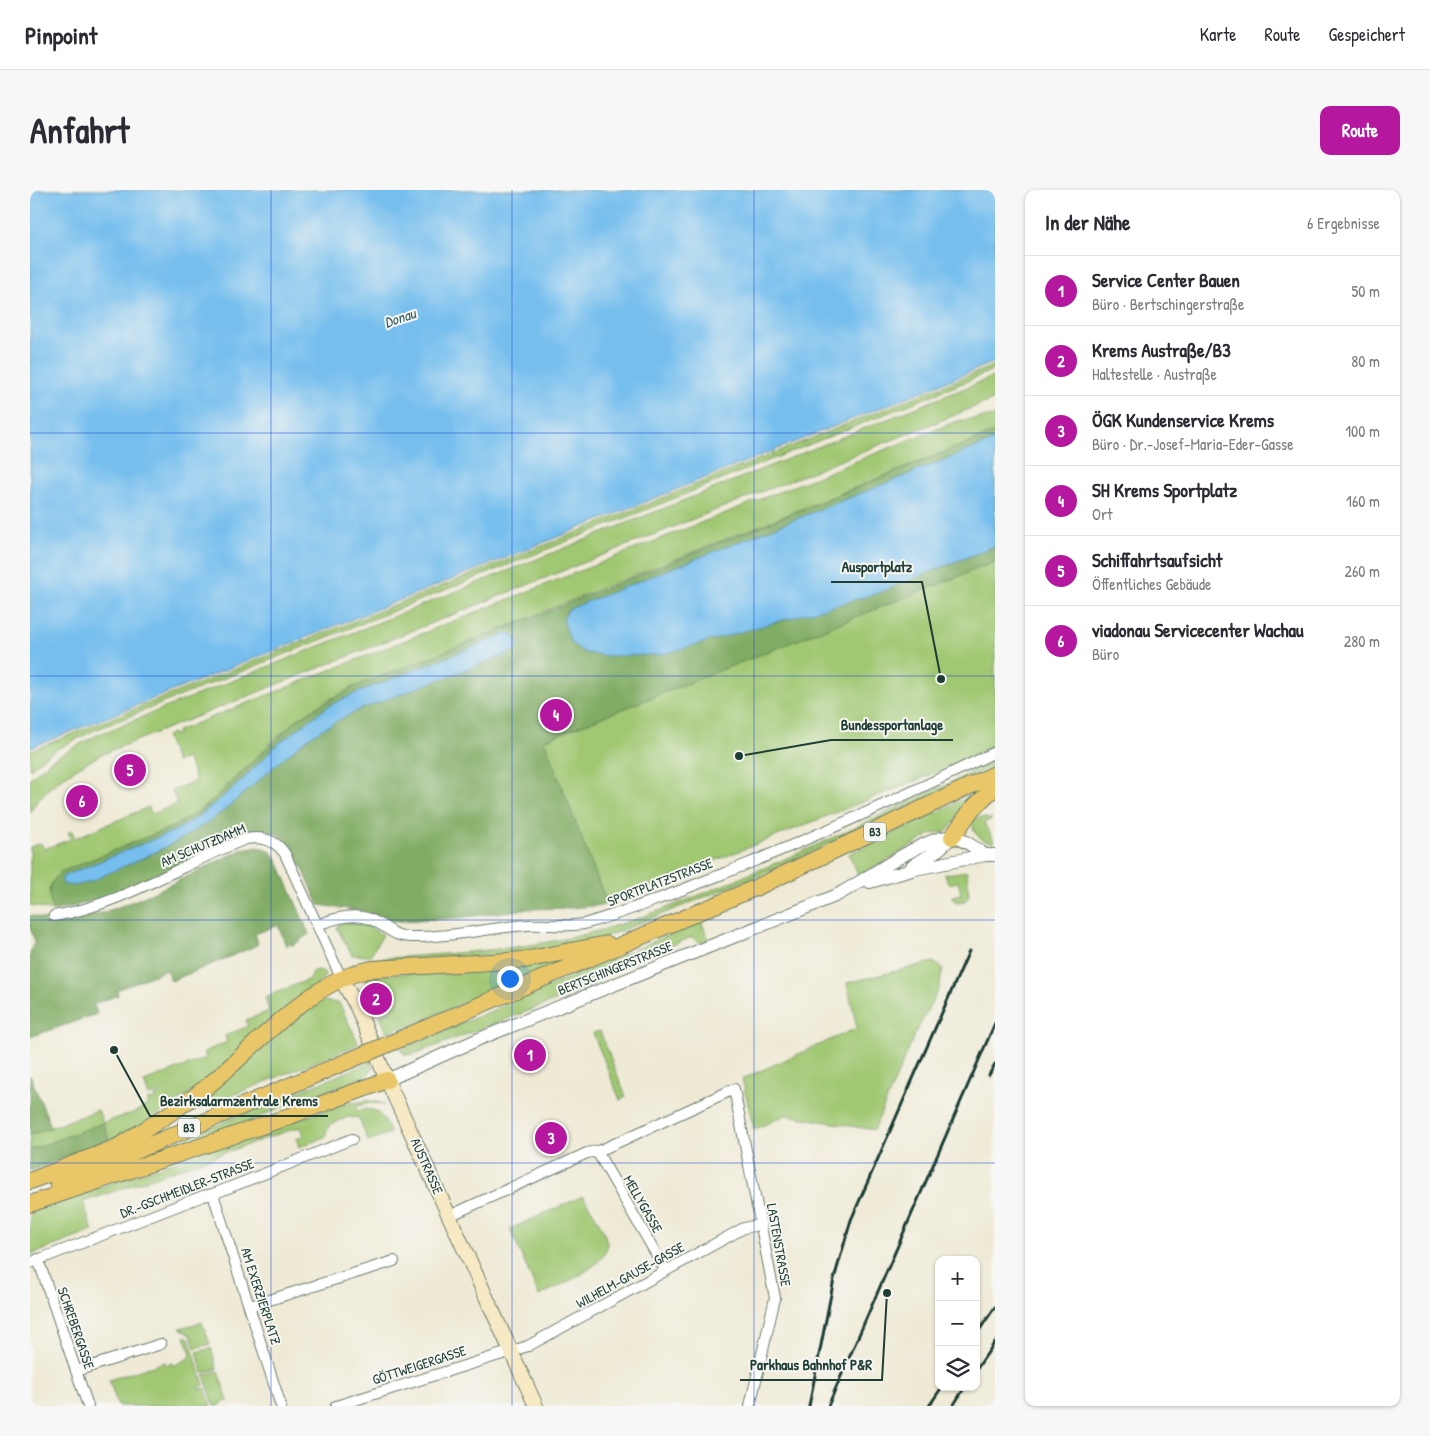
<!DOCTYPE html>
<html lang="de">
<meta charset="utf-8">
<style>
:root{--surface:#fff;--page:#f7f7f7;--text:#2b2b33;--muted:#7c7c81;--line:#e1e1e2;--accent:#b5179e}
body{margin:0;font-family:"Patrick Hand",sans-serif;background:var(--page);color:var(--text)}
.controls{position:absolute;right:15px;bottom:15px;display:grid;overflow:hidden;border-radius:10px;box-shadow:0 1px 4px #0004}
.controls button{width:45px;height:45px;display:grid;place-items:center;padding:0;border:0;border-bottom:1px solid var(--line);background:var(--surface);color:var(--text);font:25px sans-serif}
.you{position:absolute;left:479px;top:788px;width:18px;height:18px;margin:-12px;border:4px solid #fff;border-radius:50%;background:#1a73e8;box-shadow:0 0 0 8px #1a73e833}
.badge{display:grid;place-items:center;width:32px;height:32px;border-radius:50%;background:var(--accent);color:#fff;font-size:16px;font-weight:700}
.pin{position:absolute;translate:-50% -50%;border:2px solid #fff;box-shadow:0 1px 5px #0006}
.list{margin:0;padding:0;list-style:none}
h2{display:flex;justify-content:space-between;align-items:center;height:65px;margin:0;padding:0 20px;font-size:21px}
h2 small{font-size:16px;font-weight:400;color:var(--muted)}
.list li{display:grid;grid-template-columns:32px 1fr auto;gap:15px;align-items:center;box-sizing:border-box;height:70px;padding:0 20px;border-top:1px solid var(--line)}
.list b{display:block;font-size:19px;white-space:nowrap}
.list p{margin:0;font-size:16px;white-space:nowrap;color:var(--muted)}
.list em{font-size:16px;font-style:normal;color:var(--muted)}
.icon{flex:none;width:28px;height:28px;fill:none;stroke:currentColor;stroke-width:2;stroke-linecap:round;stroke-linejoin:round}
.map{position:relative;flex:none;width:965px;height:1216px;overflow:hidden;border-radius:10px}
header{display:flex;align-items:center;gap:30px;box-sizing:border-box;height:70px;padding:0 25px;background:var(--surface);border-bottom:1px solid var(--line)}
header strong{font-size:24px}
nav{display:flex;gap:28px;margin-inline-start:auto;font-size:18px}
.intro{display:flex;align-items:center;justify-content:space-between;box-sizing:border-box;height:120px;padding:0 30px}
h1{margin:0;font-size:35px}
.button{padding:12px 22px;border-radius:10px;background:var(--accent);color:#fff;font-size:18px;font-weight:700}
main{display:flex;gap:30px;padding:0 30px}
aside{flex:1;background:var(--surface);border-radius:10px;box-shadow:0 1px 4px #0004}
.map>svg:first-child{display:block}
</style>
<header>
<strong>Pinpoint</strong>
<nav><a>Karte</a><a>Route</a><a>Gespeichert</a></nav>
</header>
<div class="intro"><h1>Anfahrt</h1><a class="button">Route</a></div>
<main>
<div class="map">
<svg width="965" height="1216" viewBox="0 0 965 1216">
<rect width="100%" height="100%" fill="#f6f6f2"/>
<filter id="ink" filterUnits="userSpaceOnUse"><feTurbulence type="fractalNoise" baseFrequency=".02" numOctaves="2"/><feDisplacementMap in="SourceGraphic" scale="10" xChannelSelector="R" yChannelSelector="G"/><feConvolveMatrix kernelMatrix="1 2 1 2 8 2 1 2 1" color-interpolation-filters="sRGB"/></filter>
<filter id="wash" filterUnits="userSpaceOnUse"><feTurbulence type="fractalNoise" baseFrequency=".0096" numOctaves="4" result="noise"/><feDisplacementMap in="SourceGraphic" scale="20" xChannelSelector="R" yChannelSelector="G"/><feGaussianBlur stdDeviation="1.12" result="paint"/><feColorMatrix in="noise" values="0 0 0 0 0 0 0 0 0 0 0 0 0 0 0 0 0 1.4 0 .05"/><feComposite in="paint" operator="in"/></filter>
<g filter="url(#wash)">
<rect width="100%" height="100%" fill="#efead5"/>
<path fill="#a0c772" stroke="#608253" d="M965,175V179L938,191L63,541L18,564L0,579V561Z
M965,186V209L70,565C44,580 14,595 0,623V588L21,570L67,545Z
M965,226V242L570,399L297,510L269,528L246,548L183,610L165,624L142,637L31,682L23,721L0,715V657L11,653L14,659L41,649L38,642L42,641L45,648L119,617L122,624L147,614L142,600L166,591L157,568L146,572L136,546L143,543L145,545L148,544L147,541L927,231Z
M965,372V555L895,587L574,715L575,709L513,550Z
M965,570V575L745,679L570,749L494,763L331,775L327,773L334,770C405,764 478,762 548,746C606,732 661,709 715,686C800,651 883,610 965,570Z
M951,601L916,642L901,644L829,687L819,664Z
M949,627L962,629L954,633L965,652C953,652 941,645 943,631Z
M937,681L939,706L935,711L926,712L921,707L931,704L928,692L918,694L915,684Z
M671,731L679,750L671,753L662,747L561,789L564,796L384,864L376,865L370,860Z
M315,732L332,733L353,745L340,766L322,765L307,738L309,734Z
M535,770L372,839L371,837L357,843L350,825L362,820L350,790L338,795L335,787Z
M903,772L913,778L909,799L885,844L844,940L756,925L724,940L712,889L827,838L817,793Z
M290,780L294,782L295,786L286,796C222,851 158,917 79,950L73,933L0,960V945L68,920L73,933C90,926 105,925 118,914V909L125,910L124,907L130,905L129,903L119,906L114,892L176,868L174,862L197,852L195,846L218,836L216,830L239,821L235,807L280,789L283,781Z
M290,811L309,813L329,854L149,927L282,814Z
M570,841L596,907L590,910L563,843Z
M341,872L343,878L336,887L254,916L196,942L57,988Z
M338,910L355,914L337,913L326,917L327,921C348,915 353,926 360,943L338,951L329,928L318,927L299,935L295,947L269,957L266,949L274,946L271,937L263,939L53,1012L63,1041L0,1065V1021L260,932L315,914Z
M553,1006C561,1020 575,1038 577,1054C579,1076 526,1097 509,1106L480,1039Z
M172,1132L180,1154L165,1158L161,1145L150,1138Z
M155,1146L159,1148L174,1195L169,1197V1199L175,1198L181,1216H88L79,1190L135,1172L136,1175L142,1173L143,1176L159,1168L161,1164Z
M181,1158L187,1179L173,1183L167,1162Z
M188,1181L198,1211L190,1213V1216H184L174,1185Z"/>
<path fill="#80ac64" stroke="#50744c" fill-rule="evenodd" d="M965,242V250L538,420L533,429L541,452L555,463L845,404L965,356V372L514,550L575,709L574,715L540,718L496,719L428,728L371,731L359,730L333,721L289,715C282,701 266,658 255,649C241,637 221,641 205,646C146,675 89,708 23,721C18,703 16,696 31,682L142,637L165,624L183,610L269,528L323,497L502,428ZM485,461L330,519C313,528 296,536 280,547C224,588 181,640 114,668C92,677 60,680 36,685L144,641L167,628L208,594L249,553L300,515Z
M224,657C235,658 241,659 247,669L279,744L262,756L261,753L256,756L248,735L225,744L228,754L221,758L141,791L136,780L87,800L88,805L64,814L67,824L0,847V764L5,751L0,738V725C8,727 18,731 26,731C79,731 161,683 211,660Z
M0,885L21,937L0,945Z
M73,933L79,950L0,981V960Z"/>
<path fill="#75beee" stroke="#4a7e91" d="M0,0H965V172L0,558Z
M965,250V356L845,404L630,465L575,466L555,463L541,453L533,429L539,419Z
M479,443L484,446L488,455L485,461L331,519C313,528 296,536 280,547C249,570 223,597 193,621C159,648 118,666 79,683C66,689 46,701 32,693V688L36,685L144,641L167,628L208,594L249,553L300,515L326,503Z"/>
</g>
<g filter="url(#ink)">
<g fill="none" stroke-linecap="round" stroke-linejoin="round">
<defs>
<path id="minor" d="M24,726C94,714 151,674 216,649C233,646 246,650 255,664L312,790
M287,735C306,728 327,721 346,732C358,738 365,747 380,747C419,748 458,738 497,735C516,734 535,737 554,734C609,718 662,696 715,675C800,640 883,602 965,562
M564,962L569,965L636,1081
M183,1004L251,1216
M419,1026L557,963L571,960L704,899L745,1108L720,1216
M8,1069L58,1216
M0,1073L173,1006L183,1004L322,949
M220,1116L364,1071
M46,1181L131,1154
M306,1216L498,1156L714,1038L732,1034"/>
<path id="tertiary" d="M882,676L908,660L922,647
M840,692L885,679L955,665H965
M357,890L449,849L805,706C832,693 895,645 921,647C933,648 945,658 955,665"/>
<path id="secondary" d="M312,790L327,817L357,890L506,1216"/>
<path id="trunk" d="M922,647L942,619L965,597
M375,847L725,698L965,584
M89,956C118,938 147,920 174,899C225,859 278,790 343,779L494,770L577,754
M0,991L98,953
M28,994L318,871
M0,1014L249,930L357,890"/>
</defs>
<use href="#minor" stroke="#687a6c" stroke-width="12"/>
<use href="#tertiary" stroke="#687a6c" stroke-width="14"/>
<use href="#secondary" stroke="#687a6c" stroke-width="16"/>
<use href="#trunk" stroke="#687a6c" stroke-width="18"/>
<use href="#minor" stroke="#fff" stroke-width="10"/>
<use href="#tertiary" stroke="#fff" stroke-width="12"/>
<use href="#secondary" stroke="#f6e9c3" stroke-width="14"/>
<use href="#trunk" stroke="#e9c769" stroke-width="16"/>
<path stroke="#1f3d34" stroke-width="3" d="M959,885L965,874
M946,1145L965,1117
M946,1180L965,1152
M779,1216L804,1089L821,1030L939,761
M798,1216L965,833
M899,1216L912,1197
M923,1216L935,1197"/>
<defs>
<path id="trunk-bridge" d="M318,871L375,847"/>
</defs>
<use href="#trunk-bridge" stroke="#687a6c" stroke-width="18" stroke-linecap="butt"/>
<use href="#trunk-bridge" stroke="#e9c769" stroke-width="16"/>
</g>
</g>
<path fill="none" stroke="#1d4ed8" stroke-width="1" stroke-opacity="0.55" d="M241,0V1216M482,0V1216M724,0V1216M0,243H965M0,486H965M0,730H965M0,973H965"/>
<g text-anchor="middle" stroke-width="4" stroke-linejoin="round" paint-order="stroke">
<g fill="#f6f6f2" stroke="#60746d" stroke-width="1">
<rect x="834" y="632.5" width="22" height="19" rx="4"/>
<rect x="148" y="928.5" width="22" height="19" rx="4"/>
</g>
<g font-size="12" font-weight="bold" fill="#1f3d34">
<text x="845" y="646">B3</text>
<text x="159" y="942">B3</text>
</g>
<g font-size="14" fill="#1f3d34" stroke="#f6f6f2">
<text transform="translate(173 655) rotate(-23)" y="5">AM SCHUTZDAMM</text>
<text transform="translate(630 692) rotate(-21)" y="5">SPORTPLATZSTRASSE</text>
<text transform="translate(585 778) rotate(-22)" y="5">BERTSCHINGERSTRASSE</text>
<text transform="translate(397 976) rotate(66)" y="5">AUSTRASSE</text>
<text transform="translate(157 998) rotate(-21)" y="5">DR.-GSCHMEIDLER-STRASSE</text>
<text transform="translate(613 1014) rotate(60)" y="5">MELLYGASSE</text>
<text transform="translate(749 1055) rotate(80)" y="5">LASTENSTRASSE</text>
<text transform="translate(600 1085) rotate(-29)" y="5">WILHELM-GAUSE-GASSE</text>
<text transform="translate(231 1106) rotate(72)" y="5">AM EXERZIERPLATZ</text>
<text transform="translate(46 1138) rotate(71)" y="5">SCHREBERGASSE</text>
<text transform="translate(389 1175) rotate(-18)" y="5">GÖTTWEIGERGASSE</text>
</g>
<g font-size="15" font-style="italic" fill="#345d62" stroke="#f6f6f2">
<text transform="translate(370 128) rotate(-19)" y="5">Donau</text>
</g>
</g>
<path fill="none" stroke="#1f3d34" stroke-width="2" d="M911 489L892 392H801M709 566L801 550H923M84 860L120 926H298M857 1103L852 1190H710"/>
<g fill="#1f3d34" stroke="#f6f6f2" stroke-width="2">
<circle cx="911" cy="489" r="5"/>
<circle cx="709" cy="566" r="5"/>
<circle cx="84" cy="860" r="5"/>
<circle cx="857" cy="1103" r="5"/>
</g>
<g font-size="15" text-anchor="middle" font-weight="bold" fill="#1f3d34" stroke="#f6f6f2" stroke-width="4" stroke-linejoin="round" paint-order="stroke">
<text x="847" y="382">Ausportplatz</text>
<text x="862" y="540">Bundessportanlage</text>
<text x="209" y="916">Bezirksalarmzentrale Krems</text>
<text x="781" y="1180">Parkhaus Bahnhof P&amp;R</text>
</g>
</svg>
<div class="controls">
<button>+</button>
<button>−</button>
<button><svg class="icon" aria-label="layers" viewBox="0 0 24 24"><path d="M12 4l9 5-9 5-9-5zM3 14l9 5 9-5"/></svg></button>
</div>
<div class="you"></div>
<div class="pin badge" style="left:500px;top:865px">1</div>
<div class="pin badge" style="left:346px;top:809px">2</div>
<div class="pin badge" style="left:521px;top:948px">3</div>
<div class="pin badge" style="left:526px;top:525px">4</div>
<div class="pin badge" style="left:100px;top:580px">5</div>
<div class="pin badge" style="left:52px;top:611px">6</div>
</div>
<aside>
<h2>In der Nähe<small>6 Ergebnisse</small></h2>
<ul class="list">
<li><span class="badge">1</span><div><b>Service Center Bauen</b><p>Büro · Bertschingerstraße</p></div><em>50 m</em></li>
<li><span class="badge">2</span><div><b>Krems Austraße/B3</b><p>Haltestelle · Austraße</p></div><em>80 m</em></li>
<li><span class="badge">3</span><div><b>ÖGK Kundenservice Krems</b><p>Büro · Dr.-Josef-Maria-Eder-Gasse</p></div><em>100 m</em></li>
<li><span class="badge">4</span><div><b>SH Krems Sportplatz</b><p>Ort</p></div><em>160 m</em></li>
<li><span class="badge">5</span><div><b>Schiffahrtsaufsicht</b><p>Öffentliches Gebäude</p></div><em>260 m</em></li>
<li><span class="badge">6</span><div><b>viadonau Servicecenter Wachau</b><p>Büro</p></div><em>280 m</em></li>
</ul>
</aside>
</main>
